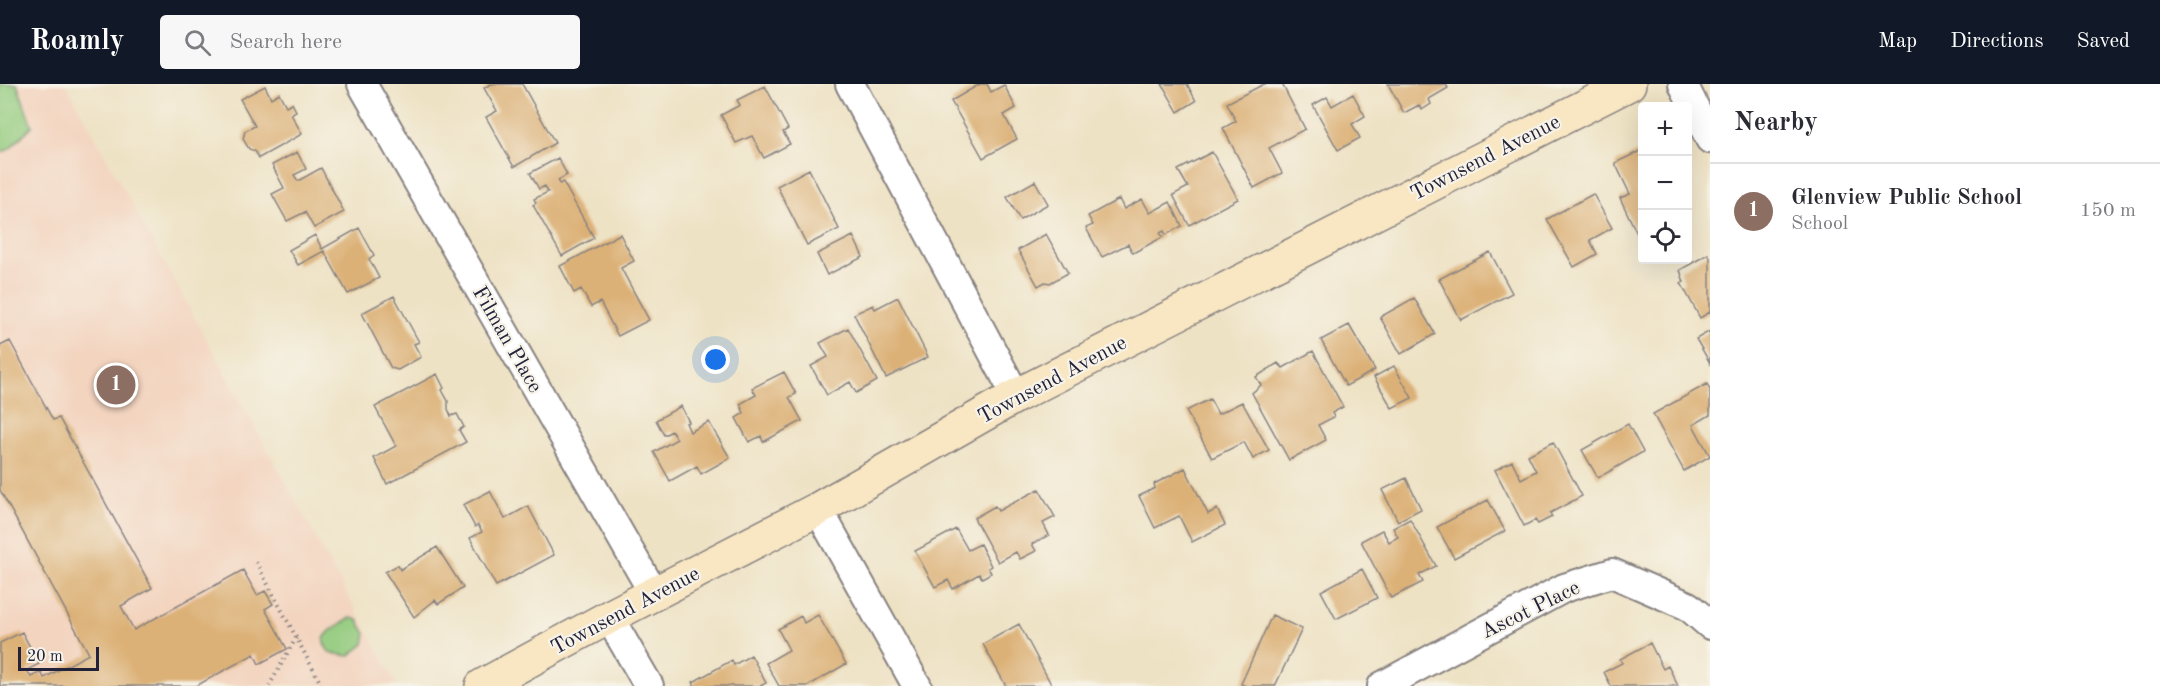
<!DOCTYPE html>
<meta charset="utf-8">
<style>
:root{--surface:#fff;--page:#f7f7f7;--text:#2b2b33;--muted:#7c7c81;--line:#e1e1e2;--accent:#111827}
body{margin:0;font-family:"Old Standard TT",serif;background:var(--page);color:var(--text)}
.controls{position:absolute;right:18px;top:18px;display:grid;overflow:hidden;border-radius:6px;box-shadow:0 6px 24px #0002}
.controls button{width:54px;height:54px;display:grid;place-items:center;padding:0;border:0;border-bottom:2px solid var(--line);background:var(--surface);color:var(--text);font:30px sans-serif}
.scale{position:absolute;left:18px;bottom:15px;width:81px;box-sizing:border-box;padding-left:6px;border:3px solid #22223b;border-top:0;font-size:16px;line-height:21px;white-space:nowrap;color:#22223b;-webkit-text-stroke:4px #f7f3e8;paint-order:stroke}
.you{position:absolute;left:716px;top:276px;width:21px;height:21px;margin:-15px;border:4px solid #fff;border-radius:50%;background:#1a73e8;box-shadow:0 0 0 9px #1a73e833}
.badge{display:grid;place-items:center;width:39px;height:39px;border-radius:50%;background:var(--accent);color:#fff;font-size:20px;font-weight:700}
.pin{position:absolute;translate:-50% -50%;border:3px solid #fff;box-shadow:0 2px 6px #0006}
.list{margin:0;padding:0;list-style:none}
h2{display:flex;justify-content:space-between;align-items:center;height:78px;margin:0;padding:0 24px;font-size:26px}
h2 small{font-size:20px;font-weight:400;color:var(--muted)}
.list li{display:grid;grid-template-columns:39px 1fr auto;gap:18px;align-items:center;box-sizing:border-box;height:96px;padding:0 24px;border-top:2px solid var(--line)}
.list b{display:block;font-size:22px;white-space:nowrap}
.list p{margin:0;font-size:20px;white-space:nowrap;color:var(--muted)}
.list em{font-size:20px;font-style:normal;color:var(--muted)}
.icon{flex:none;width:33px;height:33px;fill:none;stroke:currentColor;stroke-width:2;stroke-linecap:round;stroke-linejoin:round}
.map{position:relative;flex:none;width:1710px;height:602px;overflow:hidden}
header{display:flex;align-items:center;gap:36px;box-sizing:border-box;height:84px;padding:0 30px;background:var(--accent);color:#fff}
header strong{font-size:28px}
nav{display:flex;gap:33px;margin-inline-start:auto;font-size:21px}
.search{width:420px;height:54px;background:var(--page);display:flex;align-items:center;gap:15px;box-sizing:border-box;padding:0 21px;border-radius:6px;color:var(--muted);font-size:22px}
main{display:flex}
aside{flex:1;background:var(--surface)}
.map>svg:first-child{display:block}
</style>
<header>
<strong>Roamly</strong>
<div class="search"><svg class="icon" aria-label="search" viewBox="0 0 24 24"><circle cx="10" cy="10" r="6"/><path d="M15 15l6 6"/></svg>Search here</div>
<nav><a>Map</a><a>Directions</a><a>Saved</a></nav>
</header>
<main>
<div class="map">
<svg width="1710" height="602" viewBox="0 0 1710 602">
<rect width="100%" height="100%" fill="#f7f3e8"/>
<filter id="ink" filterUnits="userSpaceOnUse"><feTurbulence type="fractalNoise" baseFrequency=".0167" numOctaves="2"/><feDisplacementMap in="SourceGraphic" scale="12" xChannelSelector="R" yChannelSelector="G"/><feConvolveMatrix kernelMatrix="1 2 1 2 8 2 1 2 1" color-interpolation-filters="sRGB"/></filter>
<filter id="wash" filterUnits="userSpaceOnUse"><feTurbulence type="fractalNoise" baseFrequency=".008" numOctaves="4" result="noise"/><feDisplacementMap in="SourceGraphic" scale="24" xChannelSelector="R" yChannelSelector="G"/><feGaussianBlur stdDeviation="1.35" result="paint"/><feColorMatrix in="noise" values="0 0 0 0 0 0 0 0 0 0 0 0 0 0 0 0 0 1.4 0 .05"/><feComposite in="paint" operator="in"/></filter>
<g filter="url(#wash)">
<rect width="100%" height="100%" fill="#eee2c4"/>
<path fill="#f3d4bf" d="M0,0H66L397,601L0,602Z"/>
<path fill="#92ca7d" stroke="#5a765c" stroke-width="1.5" d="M0,0H17L32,42L9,65L0,69Z
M351,534L358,536L366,550L364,560L349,572L330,569C328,566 325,563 324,559C322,548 343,539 351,534Z"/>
<g id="blocks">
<path fill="#dcb177" d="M491,0H522L555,59L514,83L486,33L497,27L484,4Z
M980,0H987L991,8L1004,1L1016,24L1004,31L1017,55L983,74L951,17Z
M1162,0H1187L1196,17L1178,28Z
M1264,0H1282L1305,45L1269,64L1282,89L1254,104L1223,44L1236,37L1227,19Z
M1388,0H1446L1448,4L1429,15L1431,20L1422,26L1419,21L1404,29Z
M265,2L271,14L279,9L286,22L292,19L296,27L291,30L302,50L259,74L255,67L249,65L243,55L245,47L255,42L240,15Z
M765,2L788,45L783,48L790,60L764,74L752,52L736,59L721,31L740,21L737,16Z
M1353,10L1365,32L1352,40L1360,54L1338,66L1313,21L1327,13L1332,22Z
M1642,66V160L1620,114L1630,110L1615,79Z
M297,68L306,85L294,91L298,97L321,84L344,128L314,144L305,128L287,137L272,110L284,104L272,81Z
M1212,68L1238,115L1189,141L1173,111L1188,103L1178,86Z
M558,74L567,91L558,96L560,100L563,98L594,154L562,172L533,121L536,119L534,115L548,108L545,102L539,105L530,89Z
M809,85L839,145L807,161L777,102Z
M1035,97L1048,120L1020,136L1007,113Z
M1593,110L1612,144L1590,156L1597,170L1574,183L1547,135Z
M1119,115L1124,125L1142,115L1150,129L1170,118L1182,142L1166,151L1164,147L1160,149L1163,153L1133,169L1128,160L1102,173L1086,144L1093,141L1088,132Z
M359,144L374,171L369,175L379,194L348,210L324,167L298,181L289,166L315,151L322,165Z
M620,150L634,177L621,184L649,236L618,252L600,218L591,223L581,205L574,209L560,182Z
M1046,150L1068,189L1050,199L1045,198L1038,202L1018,166Z
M853,152L863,173L827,191L817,170Z
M1490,168L1512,209L1461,236L1439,195Z
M1708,170L1710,173V228L1700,234L1681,199L1684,198L1680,186Z
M394,212L419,258L414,260L421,273L398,286L391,284L362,229Z
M898,213L928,273L886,294L854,230L873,221L875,225Z
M1414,214L1435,250L1401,270L1380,233Z
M1349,241L1375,286L1346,302L1321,256Z
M848,244L877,297L856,309L850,298L827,311L811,282L828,273L820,259Z
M1710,247V279L1696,255Z
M10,257L53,336L59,334L152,504L121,522L134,546L243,486L257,511L265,507L273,520L265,525L287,565L259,580L254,570L196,602H0V559L22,548L39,580L27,586L31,593L41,588L44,594L89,570L0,406V262Z
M1313,267L1343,323L1332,329L1334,333L1318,341L1326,356L1289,376L1252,309L1261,301L1256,293L1278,279L1283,284Z
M1394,282L1412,314L1392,324L1374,293Z
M784,288L796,310L789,313L802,337L763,358L761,352L749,358L736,334L744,329L740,320L756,311L752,304Z
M437,290L444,304L442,306L448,317V325L451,332L457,330L464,343L459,346L466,358L387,400L374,374L396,362L375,323Z
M1707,300L1710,306V331L1693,341L1710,372L1684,387L1653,330Z
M1210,315L1218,330L1242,318L1269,366L1253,375L1244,358L1212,374L1186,327Z
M681,322L689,338L686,339L690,348L709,338L730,374L701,390L697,382L670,397L654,368L677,355L672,347L664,351L656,336Z
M1628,340L1643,368L1598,394L1582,366Z
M1553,358L1582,412L1550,429L1552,433L1538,440L1535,436L1524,442L1495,386L1512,377L1521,395L1536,387L1528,371Z
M1185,384L1208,430L1217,425L1225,441L1192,458L1179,432L1155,444L1139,412L1155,404L1154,400Z
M1406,394L1421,425L1398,437L1382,406Z
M1039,405L1055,433L1043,439L1049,451L1032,460L1036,467L1020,475L1016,468L998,478L974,434L995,422L998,427Z
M490,407L505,435L528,422L554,471L496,502L470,454L482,448L478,441L475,443L463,421Z
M1488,416L1505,447L1454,474L1437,443Z
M1410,435L1436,482L1419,491L1423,498L1391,514L1361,457L1382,446L1389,458L1398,453L1393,444Z
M956,445L968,466L980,460L991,482L988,484L991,489L982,494L979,490L953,505L948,496L935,503L915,467Z
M437,463L463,504L438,520L435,516L414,533L385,488L398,481L400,486Z
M1362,485L1377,514L1336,535L1321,507Z
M818,531L846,580L808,602H779L766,579L789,566L778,545L801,532L804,539Z
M1272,531L1302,545L1275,602H1246L1241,600Z
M1019,540L1052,602H1006L983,560Z
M1650,559L1663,585L1668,582L1678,602H1611L1604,588L1622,579L1620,575Z
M751,571L766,599L760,602H695L693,598L732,576L734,581Z"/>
</g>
</g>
<g filter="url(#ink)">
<use href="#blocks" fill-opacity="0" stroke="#888280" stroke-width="1.5"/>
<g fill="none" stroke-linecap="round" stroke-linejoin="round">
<defs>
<path id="street" d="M362,0L654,510
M850,0L1016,312
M1683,0L1710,55
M818,425L917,602
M609,533L649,602
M1382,602L1564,504L1612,489L1688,522L1710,541"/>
<path id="secondary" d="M482,602L609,533L818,425L1016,312L1629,0"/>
</defs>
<use href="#street" stroke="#888280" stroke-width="32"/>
<use href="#secondary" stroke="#888280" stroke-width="36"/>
<path stroke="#888280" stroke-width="4" stroke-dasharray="1.5 4.5" stroke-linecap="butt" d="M256,478L322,602
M269,602L296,554"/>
<use href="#street" stroke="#fff" stroke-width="28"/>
<use href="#secondary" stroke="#f9e7c3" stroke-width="33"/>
</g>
</g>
<g text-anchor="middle" stroke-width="4.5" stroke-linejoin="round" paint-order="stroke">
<g font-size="21" fill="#22223b" stroke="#f7f3e8">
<text transform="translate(1485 73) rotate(-27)" y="7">Townsend Avenue</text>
<text transform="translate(508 255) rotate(60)" y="7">Filman Place</text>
<text transform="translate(1052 295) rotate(-28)" y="7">Townsend Avenue</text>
<text transform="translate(1530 525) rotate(-26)" y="7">Ascot Place</text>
<text transform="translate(625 526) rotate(-28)" y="7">Townsend Avenue</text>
</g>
</g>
</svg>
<div class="controls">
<button>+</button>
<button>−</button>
<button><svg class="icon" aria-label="locate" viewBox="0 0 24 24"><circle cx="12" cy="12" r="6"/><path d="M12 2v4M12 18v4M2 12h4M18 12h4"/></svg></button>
</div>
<div class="scale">20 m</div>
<div class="you"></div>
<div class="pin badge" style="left:116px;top:301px;background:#8d6e63">1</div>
</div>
<aside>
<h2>Nearby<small></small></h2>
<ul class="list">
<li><span class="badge" style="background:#8d6e63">1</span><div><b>Glenview Public School</b><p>School</p></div><em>150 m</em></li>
</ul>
</aside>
</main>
